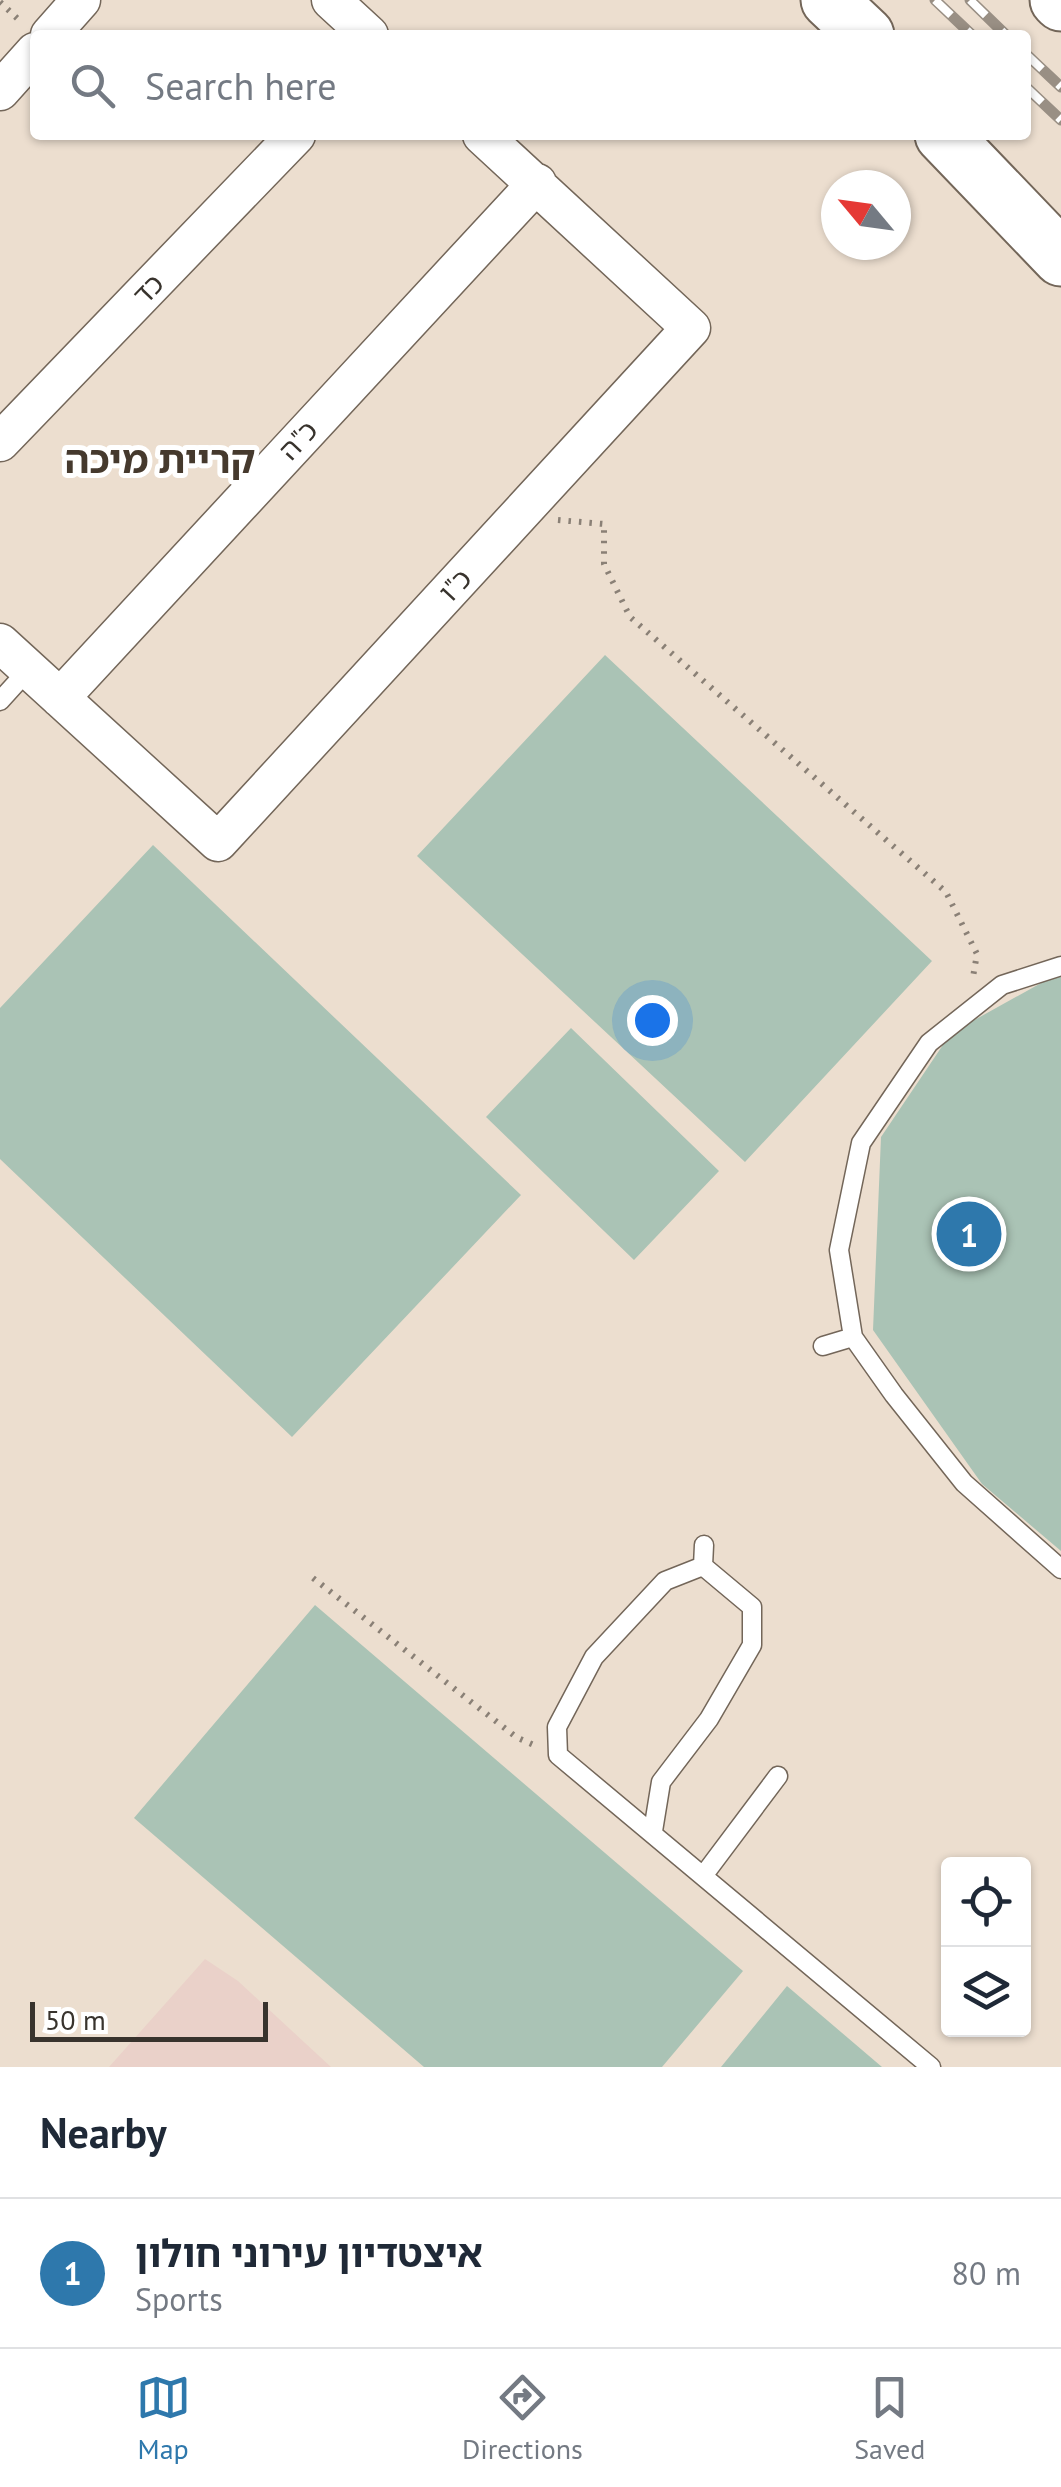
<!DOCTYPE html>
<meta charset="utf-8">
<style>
:root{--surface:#fff;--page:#f2f2f3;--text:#1f2937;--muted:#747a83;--line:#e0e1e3;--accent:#2e78ac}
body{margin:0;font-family:"PT Sans","Noto Sans Hebrew",sans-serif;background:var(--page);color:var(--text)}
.controls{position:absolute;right:30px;bottom:30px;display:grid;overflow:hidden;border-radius:10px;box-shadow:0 2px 8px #0004}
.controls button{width:90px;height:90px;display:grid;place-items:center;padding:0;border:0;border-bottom:2px solid var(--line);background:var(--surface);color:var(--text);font:50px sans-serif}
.compass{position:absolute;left:821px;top:170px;width:90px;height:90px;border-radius:50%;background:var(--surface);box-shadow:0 2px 8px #0004;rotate:299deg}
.scale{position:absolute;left:30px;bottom:25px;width:238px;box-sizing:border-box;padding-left:10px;border:5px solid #38332d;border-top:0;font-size:28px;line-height:35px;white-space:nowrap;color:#38332d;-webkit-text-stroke:8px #fff;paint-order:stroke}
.you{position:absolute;left:652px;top:1020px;width:35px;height:35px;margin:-25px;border:8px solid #fff;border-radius:50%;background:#1a73e8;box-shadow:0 0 0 15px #1a73e833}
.badge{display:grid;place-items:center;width:65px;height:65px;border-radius:50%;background:var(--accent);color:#fff;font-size:32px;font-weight:700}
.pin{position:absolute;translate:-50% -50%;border:5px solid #fff;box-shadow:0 2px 10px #0006}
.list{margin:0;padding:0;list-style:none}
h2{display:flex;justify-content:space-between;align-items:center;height:130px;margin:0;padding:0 40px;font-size:42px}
h2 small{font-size:32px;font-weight:400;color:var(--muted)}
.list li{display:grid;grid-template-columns:65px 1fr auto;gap:30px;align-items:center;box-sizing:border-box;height:150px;padding:0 40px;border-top:2px solid var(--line)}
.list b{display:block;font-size:38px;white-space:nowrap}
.list p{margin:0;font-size:32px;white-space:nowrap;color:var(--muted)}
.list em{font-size:32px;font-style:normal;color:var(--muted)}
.icon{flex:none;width:55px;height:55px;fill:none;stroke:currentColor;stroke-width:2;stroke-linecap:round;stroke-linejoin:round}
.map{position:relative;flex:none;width:1061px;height:2067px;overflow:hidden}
.search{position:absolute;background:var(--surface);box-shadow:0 2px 8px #0004;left:30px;right:30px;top:30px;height:110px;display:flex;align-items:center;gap:25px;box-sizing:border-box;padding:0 35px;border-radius:10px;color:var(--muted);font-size:38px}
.sheet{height:280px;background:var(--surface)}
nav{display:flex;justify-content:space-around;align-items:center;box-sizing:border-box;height:140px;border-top:2px solid var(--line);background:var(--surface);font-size:28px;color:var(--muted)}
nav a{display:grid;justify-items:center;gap:5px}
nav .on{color:var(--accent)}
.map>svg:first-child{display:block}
</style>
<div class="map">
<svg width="1061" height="2067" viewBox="0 0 1061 2067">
<rect width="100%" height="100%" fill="#ecdecf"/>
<path fill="#ead1c9" d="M205,1959L238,1981L331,2067H109Z"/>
<path fill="#aac3b5" d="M605,655L932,961L745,1162L417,856Z
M153,845L521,1195L292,1437L0,1159V1008Z
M1061,972V1551L982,1484L873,1330L881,1137L951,1033Z
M571,1028L719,1171L634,1260L486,1117Z
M315,1605L743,1971L662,2067H424L134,1818Z
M787,1986L882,2067H721Z"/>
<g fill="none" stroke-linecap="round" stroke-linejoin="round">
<defs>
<path id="lane" d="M0,701L29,669
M1061,966L1002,985L929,1043L861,1143L839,1250L853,1337L894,1395L964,1483L1061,1569
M823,1346L853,1337
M703,1566L704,1545
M653,1831L661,1782L709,1719L752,1645V1607L703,1566L665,1581L594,1657L557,1727L558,1755L931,2067
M703,1876L778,1776"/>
<path id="street" d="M331,0L369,35
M50,35L81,0
M0,91L35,52
M0,442L296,135
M0,643L218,842L691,328L482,135
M60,698L537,183"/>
<path id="highway" d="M829,0L866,35
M1058,0L1061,3
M943,135L1061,258"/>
</defs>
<use href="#lane" stroke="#736659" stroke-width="21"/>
<use href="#street" stroke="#736659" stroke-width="41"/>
<use href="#highway" stroke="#736659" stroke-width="59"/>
<path stroke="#8a8076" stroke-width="6" stroke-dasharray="2.5 8" stroke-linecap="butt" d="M0,2L21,22
M558,520L604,524V564L630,617L946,892L977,954L973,977
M313,1578L516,1737L534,1745"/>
<use href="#lane" stroke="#fff" stroke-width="18"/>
<use href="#street" stroke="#fff" stroke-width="38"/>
<use href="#highway" stroke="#fff" stroke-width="55"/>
<defs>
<path id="rail" d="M935,0L972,35
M970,0L1006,35
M1026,54L1061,87
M1026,87L1061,120"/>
</defs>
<use href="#rail" stroke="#998f84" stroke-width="11"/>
<use href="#rail" stroke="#fff" stroke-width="8" stroke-dasharray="22" stroke-linecap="butt"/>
</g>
<g text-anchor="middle" stroke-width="10" stroke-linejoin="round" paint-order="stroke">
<g font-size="28" fill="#38332d" stroke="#fff">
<text transform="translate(148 289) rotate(-46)" y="10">כד</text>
<text transform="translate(298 440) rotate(-47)" y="10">כ"ה</text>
<text transform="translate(455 585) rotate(-47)" y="10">כ"ו</text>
</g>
<g font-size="38" font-weight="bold" fill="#45392d" stroke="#fff">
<text x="160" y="473">קריית מיכה</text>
</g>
</g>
</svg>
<div class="controls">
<button><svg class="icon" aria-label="locate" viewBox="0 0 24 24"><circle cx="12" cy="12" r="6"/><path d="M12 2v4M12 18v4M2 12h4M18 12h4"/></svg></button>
<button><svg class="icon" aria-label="layers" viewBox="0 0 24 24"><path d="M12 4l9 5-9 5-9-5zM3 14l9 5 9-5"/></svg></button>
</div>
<svg class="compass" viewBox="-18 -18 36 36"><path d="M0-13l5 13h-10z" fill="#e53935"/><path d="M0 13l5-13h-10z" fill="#747a83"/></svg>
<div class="scale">50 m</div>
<div class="you"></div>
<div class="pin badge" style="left:969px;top:1234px">1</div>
<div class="search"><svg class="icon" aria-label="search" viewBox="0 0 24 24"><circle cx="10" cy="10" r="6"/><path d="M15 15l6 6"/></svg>Search here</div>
</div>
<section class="sheet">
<h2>Nearby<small></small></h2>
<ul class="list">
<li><span class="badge">1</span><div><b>איצטדיון עירוני חולון</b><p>Sports</p></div><em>80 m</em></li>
</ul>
</section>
<nav>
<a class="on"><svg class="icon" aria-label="map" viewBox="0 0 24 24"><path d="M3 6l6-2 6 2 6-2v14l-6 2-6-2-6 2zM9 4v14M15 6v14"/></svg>Map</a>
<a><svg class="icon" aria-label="directions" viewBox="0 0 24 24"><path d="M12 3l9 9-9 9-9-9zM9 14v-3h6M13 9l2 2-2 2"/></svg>Directions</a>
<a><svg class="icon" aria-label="saved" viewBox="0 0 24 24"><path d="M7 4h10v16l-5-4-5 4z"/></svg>Saved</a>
</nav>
